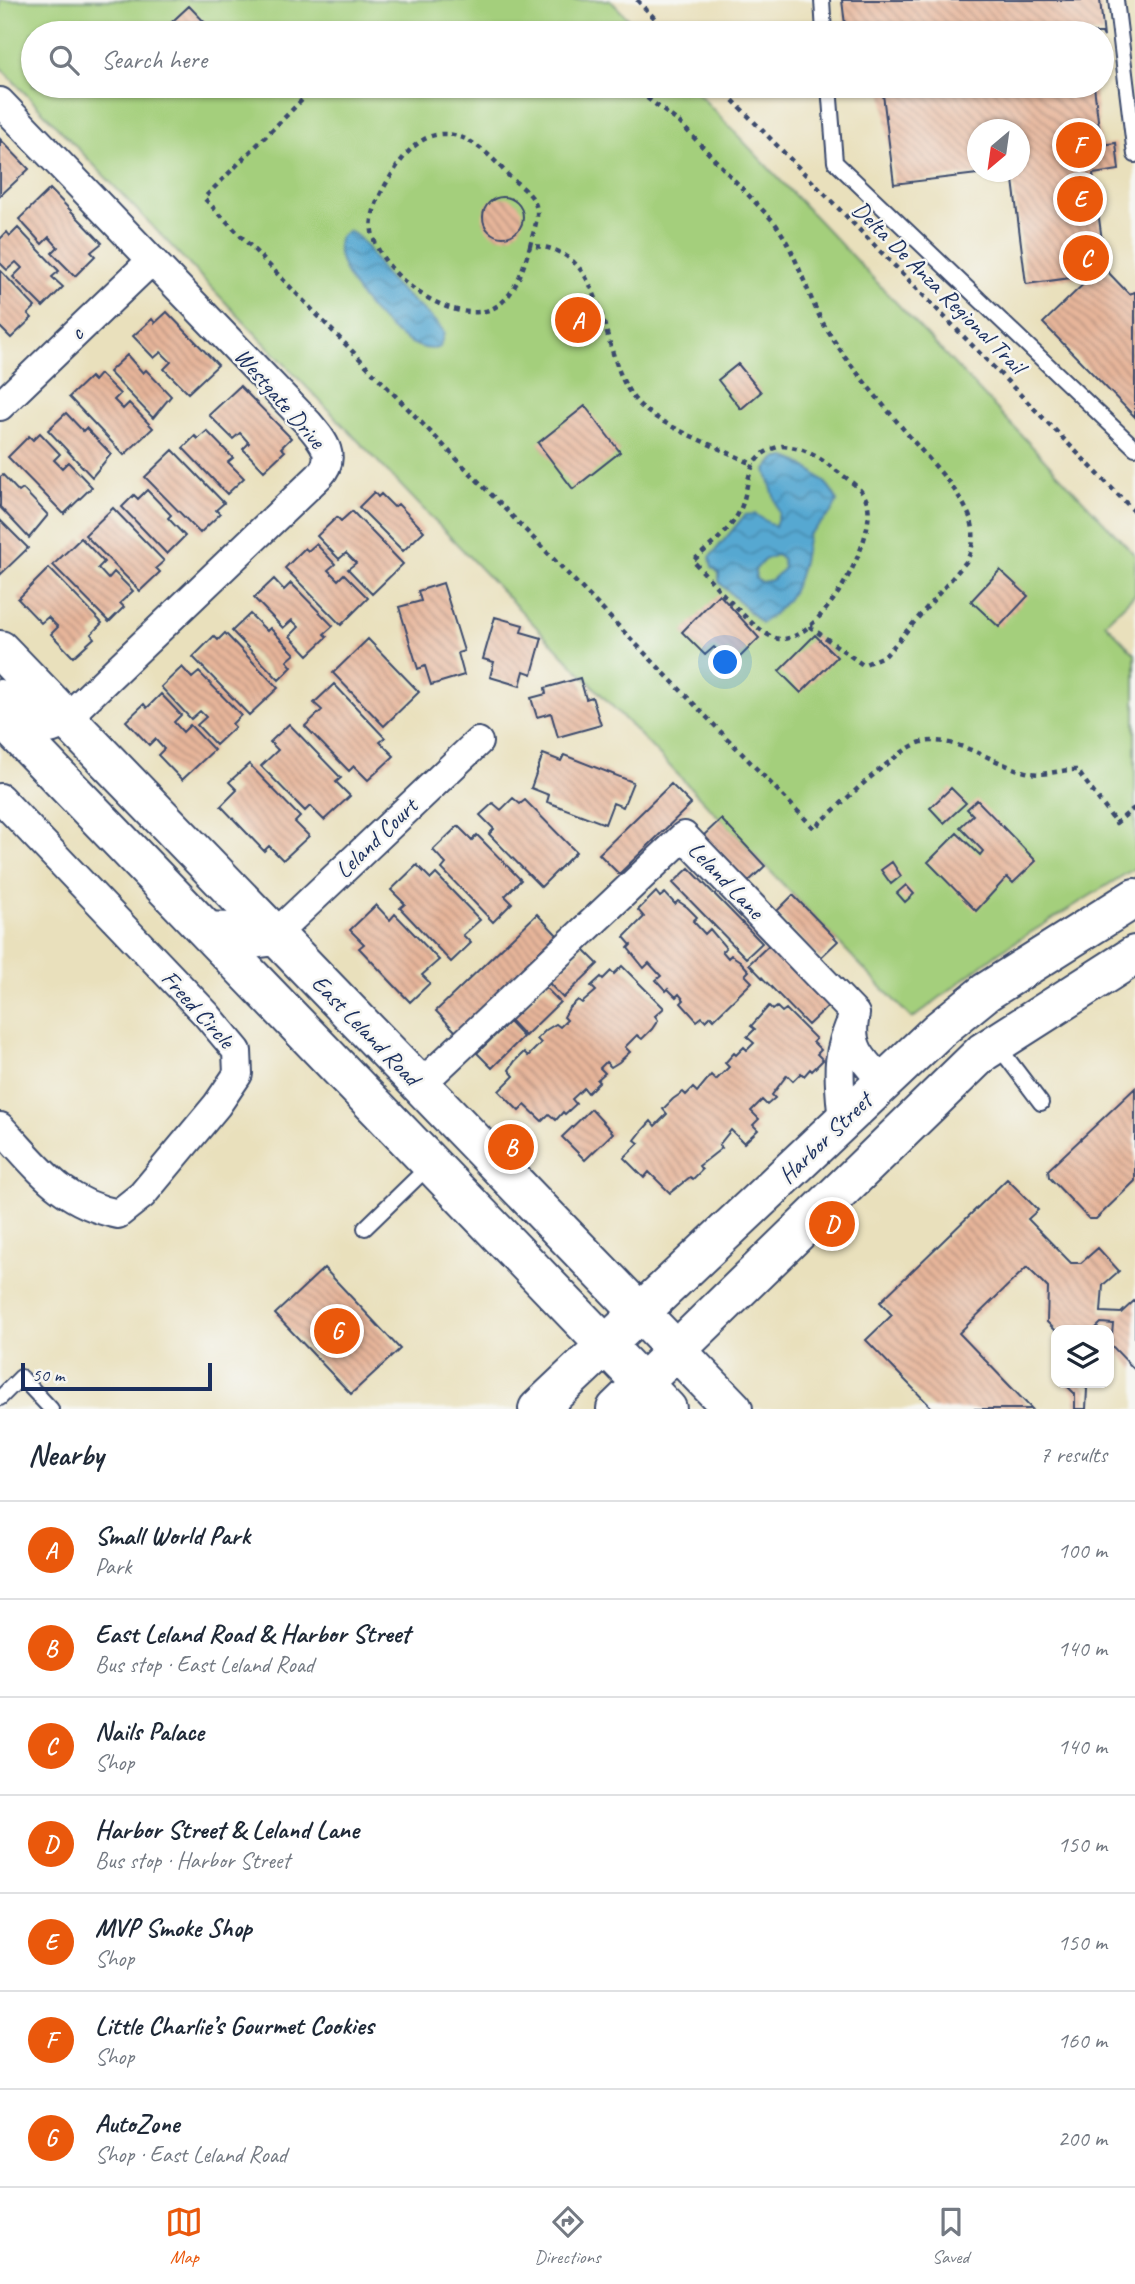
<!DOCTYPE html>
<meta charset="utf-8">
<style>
:root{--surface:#fff;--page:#f2f2f3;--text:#1f2937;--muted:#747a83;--line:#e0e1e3;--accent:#ea580c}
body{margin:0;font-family:Caveat,sans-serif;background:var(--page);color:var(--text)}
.controls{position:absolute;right:21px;bottom:21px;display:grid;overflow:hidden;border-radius:14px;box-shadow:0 2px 5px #0004}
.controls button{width:63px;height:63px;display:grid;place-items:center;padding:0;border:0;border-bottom:2px solid var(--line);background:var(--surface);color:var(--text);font:35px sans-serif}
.compass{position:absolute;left:967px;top:119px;width:63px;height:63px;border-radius:50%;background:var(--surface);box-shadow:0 2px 5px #0004;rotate:209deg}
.scale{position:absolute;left:21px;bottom:18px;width:191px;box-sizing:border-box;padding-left:7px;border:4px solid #1b2f5e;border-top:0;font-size:19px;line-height:24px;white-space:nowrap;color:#1b2f5e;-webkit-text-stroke:5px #f6f6f2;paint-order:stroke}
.you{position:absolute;left:726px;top:663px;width:24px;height:24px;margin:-18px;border:5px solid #fff;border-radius:50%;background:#1a73e8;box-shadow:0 0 0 10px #1a73e833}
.badge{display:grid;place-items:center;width:46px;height:46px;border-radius:50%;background:var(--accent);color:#fff;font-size:23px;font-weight:700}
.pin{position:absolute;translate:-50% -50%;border:4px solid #fff;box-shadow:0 2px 7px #0006}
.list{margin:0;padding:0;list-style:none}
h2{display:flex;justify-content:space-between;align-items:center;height:91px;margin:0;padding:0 28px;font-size:30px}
h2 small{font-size:23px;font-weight:400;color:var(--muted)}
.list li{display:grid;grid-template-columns:46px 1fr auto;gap:21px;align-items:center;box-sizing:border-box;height:98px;padding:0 28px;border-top:2px solid var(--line)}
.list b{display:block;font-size:26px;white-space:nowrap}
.list p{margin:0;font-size:23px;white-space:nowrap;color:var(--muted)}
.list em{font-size:23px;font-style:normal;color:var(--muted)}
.icon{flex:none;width:38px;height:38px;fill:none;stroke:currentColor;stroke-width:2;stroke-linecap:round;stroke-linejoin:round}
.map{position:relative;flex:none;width:1135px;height:1409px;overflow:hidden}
.search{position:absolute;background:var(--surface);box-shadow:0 2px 5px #0004;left:21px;right:21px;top:21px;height:77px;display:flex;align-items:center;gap:18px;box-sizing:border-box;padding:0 24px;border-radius:38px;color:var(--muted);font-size:26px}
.sheet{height:777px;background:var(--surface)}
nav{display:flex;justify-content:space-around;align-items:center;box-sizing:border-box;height:98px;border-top:2px solid var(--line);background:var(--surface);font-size:19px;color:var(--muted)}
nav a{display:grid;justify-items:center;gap:4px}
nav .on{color:var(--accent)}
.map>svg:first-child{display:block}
</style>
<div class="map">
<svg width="1135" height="1409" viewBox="0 0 1135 1409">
<defs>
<pattern id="water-waves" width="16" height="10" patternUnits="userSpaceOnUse" patternTransform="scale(1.75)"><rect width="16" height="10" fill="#56a8d1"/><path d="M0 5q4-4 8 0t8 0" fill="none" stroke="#4689ad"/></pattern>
<pattern id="building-back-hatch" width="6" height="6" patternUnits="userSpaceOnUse" patternTransform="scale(1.75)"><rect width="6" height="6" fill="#e7b59a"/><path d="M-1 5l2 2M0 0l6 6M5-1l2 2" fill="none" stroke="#ba9481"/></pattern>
</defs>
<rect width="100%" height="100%" fill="#f6f6f2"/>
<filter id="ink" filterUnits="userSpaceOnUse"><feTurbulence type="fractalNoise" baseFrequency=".0143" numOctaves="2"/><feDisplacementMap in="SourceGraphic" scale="14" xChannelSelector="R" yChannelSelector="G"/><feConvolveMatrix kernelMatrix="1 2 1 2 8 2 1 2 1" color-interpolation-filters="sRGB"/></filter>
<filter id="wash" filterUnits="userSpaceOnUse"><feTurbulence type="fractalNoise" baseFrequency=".00686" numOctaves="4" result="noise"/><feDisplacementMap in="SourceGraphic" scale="28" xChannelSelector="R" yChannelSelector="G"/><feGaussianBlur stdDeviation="1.57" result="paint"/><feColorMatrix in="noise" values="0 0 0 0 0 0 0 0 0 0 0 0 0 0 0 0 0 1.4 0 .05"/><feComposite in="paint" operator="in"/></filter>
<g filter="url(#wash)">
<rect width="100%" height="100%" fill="#e9e0bc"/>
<path fill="#a4cf7b" stroke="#607f6c" stroke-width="2" d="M0,0H610L642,33H33V86H691L1135,555V594L1105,623L1135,654V868L999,952L912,1019L0,67Z"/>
<path fill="url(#water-waves)" stroke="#386c98" stroke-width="2" fill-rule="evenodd" d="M348,231C365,237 373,260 384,273C401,296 428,309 444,332L440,347C405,363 325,268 340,237Z
M786,457C803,462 833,484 837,502L832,512L808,535C801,572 798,601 761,623L719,582V573L712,567L710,557L745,515L755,514L775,527L779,513L766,470L775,459ZM776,555L782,558L784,568L772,580L761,582L756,579L755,570L764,560Z"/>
<g id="blocks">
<path fill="url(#building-back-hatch)" d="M842,0H1100L1104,37L1102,33H846Z
M189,6L214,32L160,33Z
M882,86H1094L1101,145L1116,143L1119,170L1093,174L1106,270L1129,294L1135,292V417L1043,323L1093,275L1026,284L1012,172H1020V130H978V172L986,173L894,184Z
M0,139L29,169L0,196Z
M50,189L102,243L91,252L95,256L75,276L52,253L58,247L49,237L42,244L19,219Z
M483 217a20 20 0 1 1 40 0a20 20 0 1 1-40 0Z
M18,228L59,271L52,277L63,287L43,307L13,277L22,268L16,262L7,270L0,263V239L7,232L10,236Z
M0,270L35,307L28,314L32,318L11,338L0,327Z
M167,312L218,365L188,393L164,369L171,362L161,352L154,358L133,336L152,319L155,323Z
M127,355L143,373L146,370L171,396L153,418L109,372Z
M738,364L761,392L741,409L718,380Z
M100,374L120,394L114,400L123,409L129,403L153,428L124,455L69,397L90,377L94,381Z
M240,386L291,438L281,448L285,451L264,471L243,449L249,443L240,433L233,439L209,415Z
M585,406L620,452L573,489L538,443Z
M66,413L83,431L86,428L111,454L92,477L48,430Z
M207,431L233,458L228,462L244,478L227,494L183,448L195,436L198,439Z
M40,433L60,454L54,460L62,468L68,462L92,487L64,514L8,457L29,436L33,440Z
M173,450L224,503L216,510L220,514L200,533L145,477Z
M3,475L19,492L23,489L48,515L29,538L0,507V477Z
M147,490L171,515L168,518L185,536L167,554L122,507L134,495L138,499Z
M374,492L378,497L381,494L394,507L398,504L424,531L403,551L359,507Z
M113,508L164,561L156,568L160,572L140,591L85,535Z
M352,511L403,564L372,594L348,569L356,563L346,553L339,559L317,536L337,517L341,521Z
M0,520L28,548L0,575Z
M81,538L104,562L98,568L108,579L114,572L133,591L120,603L124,607L109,622L53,565Z
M316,544L335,564L328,570L338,580L344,574L368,598L341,625L285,568L305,548L308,551Z
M49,568L102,623L91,634L94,638L73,657L51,634L58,627L48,617L41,623L18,599Z
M1000,570L1028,596L999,627L971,601Z
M274,579L284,590L291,583L333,626L324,634L327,637L308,655L290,636L299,627L292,620L283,628L254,598Z
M443,583L464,651L458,653L464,675L431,685L425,666L418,669L399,607L421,601L418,591Z
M719,594L759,638L737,660L728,650L722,655L714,647L705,655L682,632Z
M250,614L267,631L270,628L295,654L287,661L292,667L279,680L232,631Z
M495,617L523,625L521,632L542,638L532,674L524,671L520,686L490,677L494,662L483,659Z
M225,633L278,688L249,715L193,657L214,636L218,640Z
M815,635L837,657L801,693L779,671Z
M368,639L419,692L384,726L333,673Z
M182,667L192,678L199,672L241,715L232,724L235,727L216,745L197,725L206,717L200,711L191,719L161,687Z
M580,678L586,699L592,697L601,725L558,737L551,713L537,717L531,698L546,694L545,688Z
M334,684L385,738L380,742L394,756L368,780L354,766L349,771L305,726L322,710L314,703Z
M161,694L181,715L174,722L183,732L190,725L214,750L182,780L158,755L164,749L155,739L149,745L126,721L144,704L147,708Z
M289,724L341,778L336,782L350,796L324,820L310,806L305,811L261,766L278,750L270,742Z
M543,754L561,761L564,755L633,782L623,807L613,803L605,824L547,802L549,795L531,788Z
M249,764L300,817L295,822L309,836L283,860L269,846L264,851L221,806L237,790L229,782Z
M671,784L691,804L619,874L599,854Z
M951,788L966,803L944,823L930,808Z
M513,798L520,804L525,800L576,852L541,887L489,834L494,829L480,815L493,803L501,810Z
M977,800L1036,861L1013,883L1007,877L976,911L928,862L957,833L980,855L983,851L960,827L973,815L967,809Z
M721,819L765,866L748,882L703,836Z
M458,826L472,840L477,835L521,880L505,896L512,903L493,922L442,869L446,864L433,850Z
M892,862L901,876L891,884L881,870Z
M417,865L431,879L436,874L480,920L463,935L471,943L451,962L400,908L405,904L391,890Z
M689,868L762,943L746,958L673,883Z
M906,885L914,894L905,902L897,893Z
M656,892L660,897L665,893L675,904L678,901L687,907L697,917L693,921L705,934L710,929L726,948L722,951L728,958L731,955L740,961L749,971L745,975L752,982L714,1019L711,1016L706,1021L702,1017L697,1021L681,1003L684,1000L679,994L676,997L668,989L666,991L656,980L661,976L649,963L644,968L628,948L631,945L624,937L644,917L638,910Z
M793,895L838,941L820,958L776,912Z
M376,905L390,920L395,914L439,960L422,975L430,983L410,1002L359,948L364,944L350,930Z
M537,914L557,935L456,1032L436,1011Z
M769,945L828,1006L808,1025L749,964Z
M583,949L598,964L563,998L548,982Z
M622,966L664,1008L655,1016L658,1020L652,1029L642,1039L637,1035L625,1047L630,1052L619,1062L611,1067L606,1062L600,1068L605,1073L597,1080L599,1082L588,1093L584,1088L572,1099L576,1104L565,1114L563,1112L556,1120L549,1114L542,1121L525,1105L519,1111L499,1091L514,1076L509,1070L515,1061L524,1052L528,1056L541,1043L537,1039L546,1030L556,1024L560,1027L567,1020L564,1017L569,1008L578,1000L582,1003L596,991L591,986L601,977L603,979L611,971L614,974Z
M545,987L560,1002L525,1036L510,1020Z
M769,1006L773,1010L777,1007L782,1012L786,1009L816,1039L813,1042L821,1050L817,1054L823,1060L812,1071L810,1069L804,1076L801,1073L793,1081L787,1075L772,1095L775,1098L767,1105L762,1100L751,1111L759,1119L753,1125L758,1130L744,1143L731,1130L719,1145L722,1148L699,1166L702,1170L693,1179L690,1177L670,1193L649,1172L644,1178L624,1158L639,1143L635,1140L642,1131L651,1121L655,1126L667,1114L663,1109L673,1099L683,1092L686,1095L693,1088L697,1092L711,1075L716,1080L729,1067L725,1063L734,1053L736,1055L744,1047L747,1050L754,1043L747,1037L755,1029L751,1026Z
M509,1022L523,1037L492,1068L477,1053Z
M1135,1088V1181L1096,1219H1089L1049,1177L1048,1170Z
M591,1109L613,1133L585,1160L562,1137Z
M1007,1179L1038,1210L1028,1219L1071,1263H1081L1098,1248L1119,1271L1103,1285L1101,1312L1121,1313L1135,1300V1370L1111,1345L1113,1324L1101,1323L1094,1330H1055L1047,1322L1048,1288L1027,1267L959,1333L1032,1409H933L866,1340L892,1315L880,1302Z
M324,1268L400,1349L351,1394L275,1314Z
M1064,1383H1080L1087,1389L1086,1409H1075V1394Z"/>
</g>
</g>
<g filter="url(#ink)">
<use href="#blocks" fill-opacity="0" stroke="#3a4a6c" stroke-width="2"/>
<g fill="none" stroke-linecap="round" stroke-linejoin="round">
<defs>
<path id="lane" d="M822,0L824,33
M1116,0L1135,155
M829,86L835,162L1135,448
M998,1046L1041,1103
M365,1228L429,1166
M0,1398L21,1377L51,1409"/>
<path id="street" d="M0,102L308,423C322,440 338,456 319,476L59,725C33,741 18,707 0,694
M0,406L152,260
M0,798L206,1014L237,1051L238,1074L217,1105L142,1195L118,1214C60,1202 39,1168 0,1127
M200,926L233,927L251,944L267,942L478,742
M854,1020C849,1049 865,1062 883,1082
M420,1085L684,836L855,1014
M843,1122C839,1078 834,1055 855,1014"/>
<path id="secondary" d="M0,650L733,1409
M0,716L667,1409
M538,1409L939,1030L986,992L1135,898
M616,1409L983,1052L1135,955"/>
</defs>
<use href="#lane" stroke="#3a4a6c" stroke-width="18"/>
<use href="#street" stroke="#3a4a6c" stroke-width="32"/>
<use href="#secondary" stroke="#3a4a6c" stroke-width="42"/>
<path stroke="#3a4a6c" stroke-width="4.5" stroke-dasharray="5 5" stroke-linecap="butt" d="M637,0L669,33
M316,86L204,198L814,828C835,810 900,746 922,742C958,735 996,766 1030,773C1047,776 1061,769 1077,770L1116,823L1133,809L1135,812
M631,86L680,123L774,222C799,255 806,297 829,333C854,372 885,407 915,443C933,464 955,486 967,511C976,527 975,546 966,562L886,655L863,665L809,626
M719,86L1135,512
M530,246C532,235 538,222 537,210C534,192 518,186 507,174C469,130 430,113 394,171C385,185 375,201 372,219C364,266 455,333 497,306C516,294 524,266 530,246C612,246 596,356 637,402C658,426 722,448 754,465
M782,446C803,447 817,456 834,469C846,478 863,488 867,502C879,539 819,643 779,639C756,636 710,578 693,561C708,547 728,533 738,514C753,488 740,455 782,446Z"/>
<use href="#lane" stroke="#fff" stroke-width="14"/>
<use href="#street" stroke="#fff" stroke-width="28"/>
<use href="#secondary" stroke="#fff" stroke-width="38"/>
</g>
</g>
<g text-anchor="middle" stroke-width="5" stroke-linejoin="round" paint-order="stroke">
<g font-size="24" fill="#1b2f5e" stroke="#f6f6f2">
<text transform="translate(939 287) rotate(45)" y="8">Delta De Anza Regional Trail</text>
<text transform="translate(76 333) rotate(-44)" y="8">c</text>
<text transform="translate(280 398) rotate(49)" y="8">Westgate Drive</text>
<text transform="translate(376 838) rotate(-44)" y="8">Leland Court</text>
<text transform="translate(726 880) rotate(46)" y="8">Leland Lane</text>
<text transform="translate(198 1009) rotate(48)" y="8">Freed Circle</text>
<text transform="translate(366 1030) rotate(46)" y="8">East Leland Road</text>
<text transform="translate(825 1138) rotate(-44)" y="8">Harbor Street</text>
</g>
</g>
</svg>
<div class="controls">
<button><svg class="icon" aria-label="layers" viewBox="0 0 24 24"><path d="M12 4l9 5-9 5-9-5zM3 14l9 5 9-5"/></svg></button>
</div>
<svg class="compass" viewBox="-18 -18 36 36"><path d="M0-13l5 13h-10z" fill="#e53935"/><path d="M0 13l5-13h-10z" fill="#747a83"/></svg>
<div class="scale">50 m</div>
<div class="you"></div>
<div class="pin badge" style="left:578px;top:320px">A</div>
<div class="pin badge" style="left:511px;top:1147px">B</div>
<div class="pin badge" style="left:1086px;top:258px">C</div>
<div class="pin badge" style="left:832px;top:1224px">D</div>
<div class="pin badge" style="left:1080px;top:199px">E</div>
<div class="pin badge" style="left:1079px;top:145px">F</div>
<div class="pin badge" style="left:337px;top:1331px">G</div>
<div class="search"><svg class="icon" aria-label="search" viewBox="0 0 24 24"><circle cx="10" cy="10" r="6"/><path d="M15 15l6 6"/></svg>Search here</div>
</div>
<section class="sheet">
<h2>Nearby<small>7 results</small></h2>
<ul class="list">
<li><span class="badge">A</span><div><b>Small World Park</b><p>Park</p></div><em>100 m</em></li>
<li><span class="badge">B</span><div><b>East Leland Road &amp; Harbor Street</b><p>Bus stop · East Leland Road</p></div><em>140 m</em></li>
<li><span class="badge">C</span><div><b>Nails Palace</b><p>Shop</p></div><em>140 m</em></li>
<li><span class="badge">D</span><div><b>Harbor Street &amp; Leland Lane</b><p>Bus stop · Harbor Street</p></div><em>150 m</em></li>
<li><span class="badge">E</span><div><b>MVP Smoke Shop</b><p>Shop</p></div><em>150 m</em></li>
<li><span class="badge">F</span><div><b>Little Charlie’s Gourmet Cookies</b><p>Shop</p></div><em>160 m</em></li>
<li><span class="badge">G</span><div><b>AutoZone</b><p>Shop · East Leland Road</p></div><em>200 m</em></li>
</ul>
</section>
<nav>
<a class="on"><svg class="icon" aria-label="map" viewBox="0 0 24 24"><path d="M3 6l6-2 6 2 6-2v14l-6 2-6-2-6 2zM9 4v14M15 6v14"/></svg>Map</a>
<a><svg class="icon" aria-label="directions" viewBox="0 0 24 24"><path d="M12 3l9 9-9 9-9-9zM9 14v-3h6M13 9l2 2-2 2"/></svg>Directions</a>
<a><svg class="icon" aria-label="saved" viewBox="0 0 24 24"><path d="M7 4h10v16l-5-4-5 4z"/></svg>Saved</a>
</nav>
